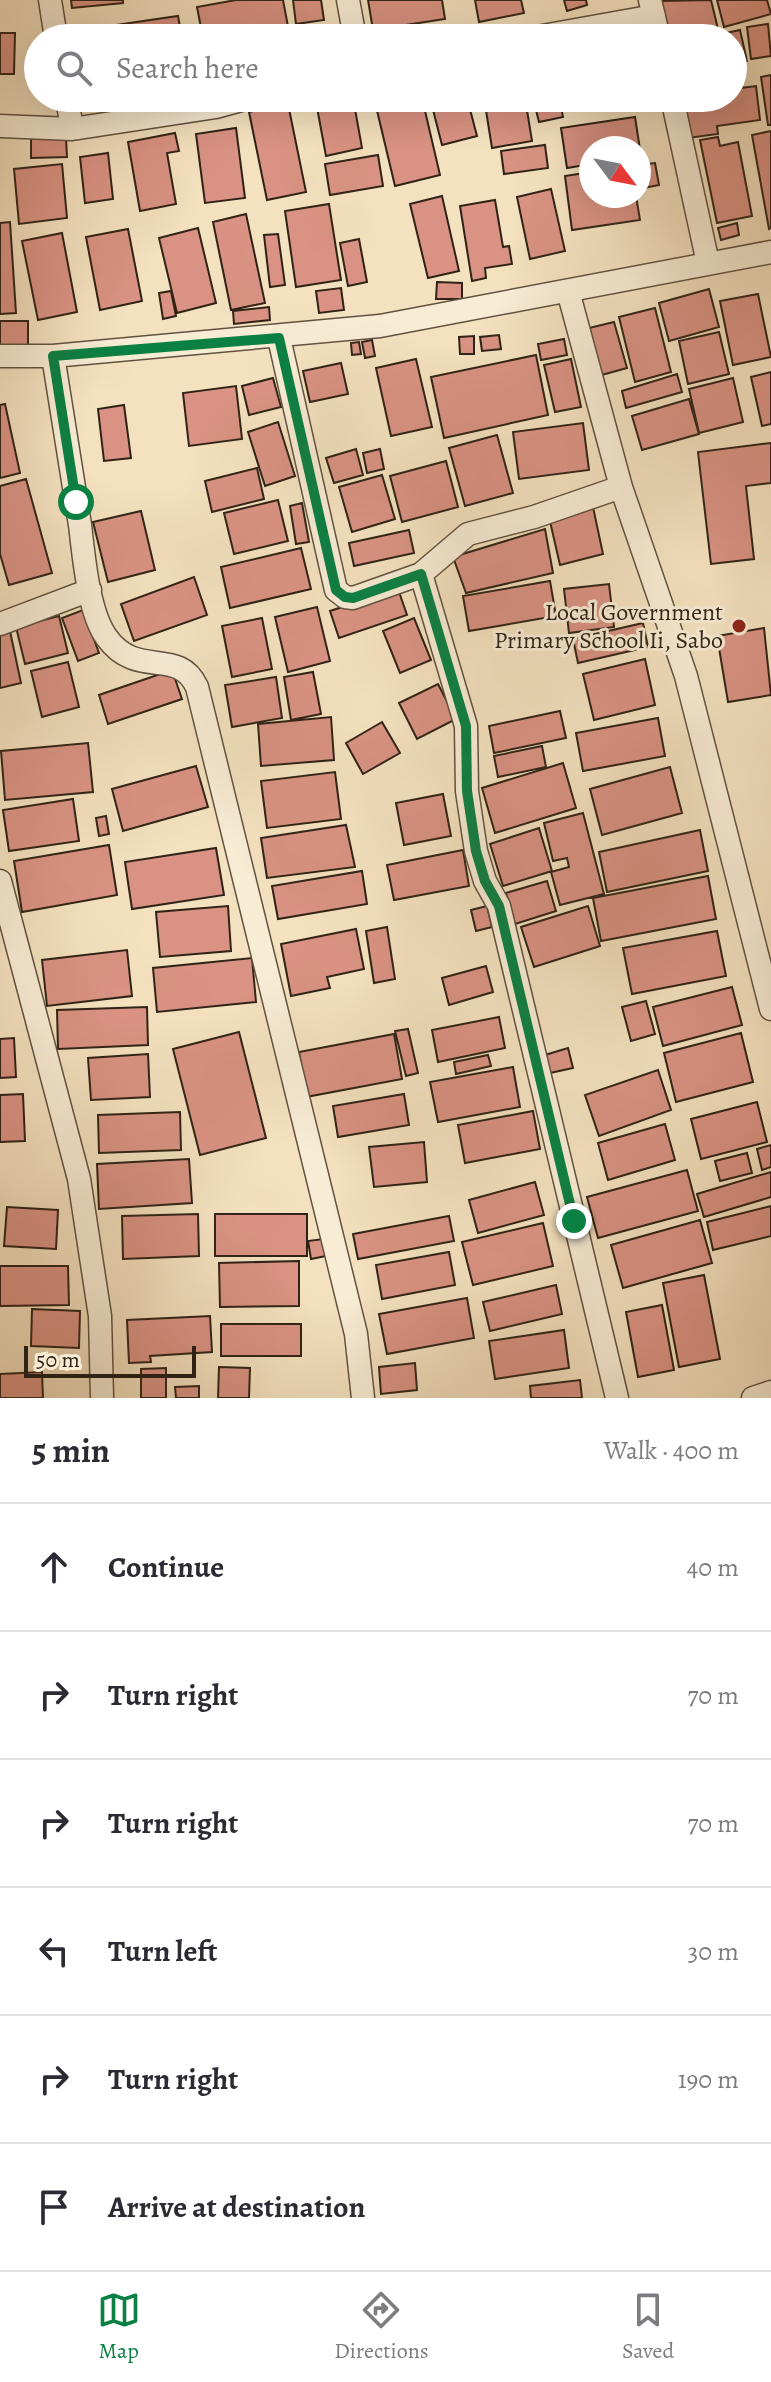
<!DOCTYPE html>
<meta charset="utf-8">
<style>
:root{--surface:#fff;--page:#f7f7f7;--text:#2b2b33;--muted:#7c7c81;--line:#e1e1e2;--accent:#0b8043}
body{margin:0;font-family:Alegreya,serif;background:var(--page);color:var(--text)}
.compass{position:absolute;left:579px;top:136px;width:72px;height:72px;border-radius:50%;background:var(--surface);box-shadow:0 8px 32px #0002;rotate:122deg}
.scale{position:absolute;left:24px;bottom:20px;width:172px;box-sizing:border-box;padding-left:8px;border:4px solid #302316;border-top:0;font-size:22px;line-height:28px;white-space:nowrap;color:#302316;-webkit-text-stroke:6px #f8ecd5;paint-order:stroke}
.stop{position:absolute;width:24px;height:24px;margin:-18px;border:6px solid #0b8043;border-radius:50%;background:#fff}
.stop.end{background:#0b8043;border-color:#fff;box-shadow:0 2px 8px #0008}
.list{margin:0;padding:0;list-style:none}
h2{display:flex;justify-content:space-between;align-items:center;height:104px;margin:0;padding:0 32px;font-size:34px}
h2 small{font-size:26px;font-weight:400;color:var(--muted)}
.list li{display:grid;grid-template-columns:52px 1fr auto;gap:24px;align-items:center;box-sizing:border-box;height:128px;padding:0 32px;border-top:2px solid var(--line)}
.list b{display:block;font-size:30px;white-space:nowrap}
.list em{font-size:26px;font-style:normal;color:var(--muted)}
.icon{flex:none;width:44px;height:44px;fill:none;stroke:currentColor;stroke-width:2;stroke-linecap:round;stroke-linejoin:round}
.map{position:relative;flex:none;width:771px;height:1398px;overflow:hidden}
.search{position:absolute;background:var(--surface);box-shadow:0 8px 32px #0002;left:24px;right:24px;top:24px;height:88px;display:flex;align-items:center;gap:20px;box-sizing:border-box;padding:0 28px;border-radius:44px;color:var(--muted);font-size:30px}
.sheet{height:872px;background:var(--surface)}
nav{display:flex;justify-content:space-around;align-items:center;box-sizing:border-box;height:112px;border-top:2px solid var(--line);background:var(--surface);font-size:22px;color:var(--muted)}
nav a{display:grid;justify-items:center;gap:4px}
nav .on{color:var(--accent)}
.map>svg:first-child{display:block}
</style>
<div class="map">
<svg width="771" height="1398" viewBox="0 0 771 1398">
<rect width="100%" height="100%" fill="#f4e1bf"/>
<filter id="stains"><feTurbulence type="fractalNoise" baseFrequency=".0025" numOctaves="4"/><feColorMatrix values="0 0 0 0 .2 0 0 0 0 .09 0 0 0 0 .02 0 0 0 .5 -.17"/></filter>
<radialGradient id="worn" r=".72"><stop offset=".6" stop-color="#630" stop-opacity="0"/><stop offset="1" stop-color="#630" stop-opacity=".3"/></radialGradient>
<path fill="#d99283" stroke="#302316" stroke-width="2" d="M71,0H123V3L72,8Z
M236,0H283L290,37L203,38L197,7Z
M293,0H321L324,20L296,24Z
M368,0H442L445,19L373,30Z
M475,0H521L524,13L479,22Z
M564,0H586L587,5L567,11Z
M711,0L718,29L668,38L659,1Z
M717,0H767L771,14L724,27Z
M178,16L182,38H97L95,28Z
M768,24L771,56L751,59L747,27Z
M740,30L747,61L733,64V38H703Z
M0,33H15L14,74H0Z
M771,75V125H768L761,77Z
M756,86L760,120L717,126L718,134L688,138L683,98H733V89Z
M339,98H353L362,148L326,156L316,102Z
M374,98H422L440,175L395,186Z
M430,98H467L477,136L442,145Z
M484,98H525L532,141L492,148Z
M533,98H559L563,117L539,122Z
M565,98H635L567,110Z
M288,104L306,192L267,200L249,112Z
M635,117L641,156L639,148H591V164L567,168L561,128Z
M236,128L245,198L205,203L196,134Z
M771,131V228L769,229L752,135Z
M175,133L179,151L167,153L176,204L140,211L128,142Z
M718,137L720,146L738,142L752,216L717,223L700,140Z
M66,138L67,157L31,158V139Z
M545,145L548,168L504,174L501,151Z
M108,153L113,199L85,203L80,157Z
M378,155L383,186L330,195L325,164Z
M655,163L659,185L639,189V165Z
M62,164L67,218L19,224L14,169Z
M591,172V196H636L640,220L572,230L565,176Z
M551,189L565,251L530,259L517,197Z
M442,196L459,271L428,278L410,204Z
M495,200L503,247L509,246L512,264L485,268L486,278L472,281L460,206Z
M329,204L341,280L296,287L285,211Z
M246,214L265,303L231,310L213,222Z
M10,222L16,313L0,314V223Z
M737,223L739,235L721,240L718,228Z
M198,228L216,303L177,313L159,238Z
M128,229L142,301L100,310L86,237Z
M62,233L77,312L38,320L22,241Z
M278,234L285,285L270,287L264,235Z
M359,239L367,282L348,286L340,243Z
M437,282L462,283V299H436Z
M341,288L344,310L319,313L316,291Z
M709,289L719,327L669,341L659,303Z
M171,291L176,316L163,319L159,293Z
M758,294L771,357L733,365L720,301Z
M269,307L270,320L234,324L233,311Z
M655,308L671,372L635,382L619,317Z
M0,321H28V345H0Z
M614,322L627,368L598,376L585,329Z
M719,332L729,374L688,384L679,341Z
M499,335L501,349L482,351L480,337Z
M474,336V354H460L459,337Z
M564,339L567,355L541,360L538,344Z
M372,340L375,356L365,358L362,342Z
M359,342L361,354L352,355L351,343Z
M536,355L548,415L444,438L431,377Z
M416,359L432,427L391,436L376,368Z
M571,359L581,407L555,412L544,365Z
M341,363L348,394L310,402L303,371Z
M771,372V424L762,426L751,377Z
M677,374L682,392L626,408L622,391Z
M273,378L281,407L249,415L242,386Z
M733,378L743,422L699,433L689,389Z
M236,386L242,439L189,446L183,393Z
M689,399L699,434L642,450L632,416Z
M5,404L20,473L0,478V405Z
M124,405L131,458L104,461L98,409Z
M278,422L295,476L265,486L248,432Z
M583,423L589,470L519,479L513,432Z
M497,435L513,493L465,506L449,448Z
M771,443V483L746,486L754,559L711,564L698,452Z
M356,449L363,475L334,483L326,458Z
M380,449L384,469L367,473L363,453Z
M446,461L458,507L402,522L390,476Z
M257,468L264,499L212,512L205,481Z
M382,475L395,519L352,532L339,487Z
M26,479L52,573L9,585L0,554V486Z
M278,500L288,541L234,554L224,513Z
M302,503L309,542L296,544L290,506Z
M593,507L603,554L560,565L549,517Z
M141,511L155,570L108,582L93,522Z
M545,529L553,573L466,593L453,557Z
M409,530L414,553L354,566L349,543Z
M301,548L311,589L230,608L221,567Z
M194,577L207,615L134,641L121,604Z
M550,581L556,616L469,631L463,596Z
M609,584L614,627L569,633L564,589Z
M398,589L407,615L339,638L330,611Z
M317,607L330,661L288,672L275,617Z
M83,610L99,653L78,661L62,618Z
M59,616L68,653L25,664L16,627Z
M262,618L272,669L232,677L222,626Z
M414,618L431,660L400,673L383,631Z
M643,623L648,647L578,663L573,639Z
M764,628L771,695L728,702L717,636Z
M10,631L21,683L0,688V634Z
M645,659L655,705L594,720L583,674Z
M68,662L79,707L42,717L31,671Z
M172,670L182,699L108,724L99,695Z
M313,672L321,714L291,720L284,677Z
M276,677L282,718L232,727L225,685Z
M438,684L456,719L417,739L399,703Z
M560,711L566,738L494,753L489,726Z
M331,717L334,760L261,766L258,724Z
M658,718L665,756L583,771L576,733Z
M382,722L400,753L363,774L346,743Z
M88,743L93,792L5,800L1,751Z
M542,746L546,767L498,777L494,756Z
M563,763L576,808L495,833L482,788Z
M196,766L208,807L123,831L112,789Z
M670,767L682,813L602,835L590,789Z
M335,772L341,819L267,828L261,781Z
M443,794L451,836L404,845L396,803Z
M73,799L79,841L9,851L3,810Z
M583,813L604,894L560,905L551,872L569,867L567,858L553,861L544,823Z
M106,816L109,834L99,836L96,818Z
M346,825L355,867L267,878L261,838Z
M539,828L552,871L503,886L490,844Z
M700,830L708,871L607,892L599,852Z
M109,845L117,895L22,912L14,861Z
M216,848L224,895L132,909L125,862Z
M463,850L469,886L394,900L387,865Z
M362,871L367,904L278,919L272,886Z
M708,876L716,919L601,941L593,898Z
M547,881L556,911L515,924L506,893Z
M228,906L231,951L160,957L156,912Z
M487,906L492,927L476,931L471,910Z
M588,906L600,946L534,967L521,927Z
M387,927L395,979L374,983L366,931Z
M356,929L364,969L327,977L330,988L291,996L281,944Z
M717,931L726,976L632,994L623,948Z
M127,950L132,996L47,1006L42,960Z
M252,958L256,1002L157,1012L153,968Z
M486,966L493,992L449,1005L442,978Z
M732,987L742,1025L663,1046L653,1007Z
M646,1001L655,1034L631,1041L622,1007Z
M147,1007L148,1045L58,1049L57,1010Z
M499,1017L505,1048L438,1062L432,1030Z
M408,1029L418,1073L406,1076L395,1031Z
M239,1032L266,1138L200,1155L173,1049Z
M741,1033L753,1082L676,1102L664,1053Z
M394,1034L402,1079L306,1097L299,1052Z
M14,1038L16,1077L0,1078V1039Z
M568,1048L573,1068L550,1073L545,1055Z
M148,1054L150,1097L91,1100L88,1058Z
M488,1055L491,1066L456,1074L454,1062Z
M513,1067L520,1107L438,1122L430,1082Z
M658,1070L671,1110L599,1136L585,1095Z
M23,1094L25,1141L0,1142V1095Z
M404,1094L409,1125L338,1137L333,1106Z
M757,1102L767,1142L701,1159L691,1119Z
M533,1111L540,1149L465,1163L458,1125Z
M180,1112L181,1150L99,1153L98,1115Z
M665,1124L675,1160L608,1180L598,1143Z
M424,1142L427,1182L374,1187L369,1147Z
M771,1145V1167L762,1170L757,1149Z
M747,1153L752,1173L720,1181L715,1161Z
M189,1159L192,1203L99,1209L97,1164Z
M687,1170L698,1211L598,1238L587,1197Z
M771,1172V1197L704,1217L697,1194Z
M535,1182L544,1215L478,1233L469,1200Z
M771,1206V1236L713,1250L707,1222Z
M7,1207L58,1210L56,1249L4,1246Z
M198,1214L199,1256L123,1259L122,1216Z
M215,1214H307V1256H215Z
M449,1216L454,1241L358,1259L353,1234Z
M700,1220L712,1263L623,1288L611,1245Z
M543,1223L553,1266L473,1285L462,1242Z
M323,1239L326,1256L311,1259L308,1241Z
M449,1252L455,1285L382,1299L376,1265Z
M299,1261V1306L220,1307L219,1263Z
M0,1266H68L69,1305L0,1306Z
M704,1275L720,1359L679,1367L663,1283Z
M556,1285L562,1314L490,1331L483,1302Z
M467,1298L474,1338L387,1354L379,1314Z
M662,1305L674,1370L638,1377L626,1312Z
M32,1309L80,1311L79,1348L31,1346Z
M210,1316L212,1352L150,1356L151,1362L129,1363L127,1320Z
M221,1324H301V1356H221Z
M564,1330L569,1368L495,1379L489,1341Z
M415,1363L417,1390L381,1394L379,1367Z
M219,1367L250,1368L249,1398H218Z
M166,1368V1398H141V1369Z
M42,1372L43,1398H0V1374Z
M580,1380L582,1398H531L530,1386Z
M199,1386V1398H176L175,1387Z"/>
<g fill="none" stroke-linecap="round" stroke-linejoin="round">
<defs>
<path id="minor" d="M50,0L56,38
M348,0L355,38
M650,0L659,38
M531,38L654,16
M67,98L72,129
M672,98L708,263
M0,126L72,129L216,107L249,98
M568,291L621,487L686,676L771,1009
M279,338L336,590L345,597L353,598L421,574L468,534L534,517L621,487
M0,356H53L380,326L771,252
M53,356C62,412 71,469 80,525C84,557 88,612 107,638C138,680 178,646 197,687L356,1334L363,1398
M421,574L466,726L467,791L476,851L485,881L499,906L617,1398
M0,624L90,590
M0,881L79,1179L100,1316L102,1398
M753,1398L771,1392"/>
</defs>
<use href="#minor" stroke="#615240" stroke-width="25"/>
<use href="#minor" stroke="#f8ecd5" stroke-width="22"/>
</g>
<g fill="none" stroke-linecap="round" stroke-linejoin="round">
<path stroke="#0b8043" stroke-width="10" d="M76,502L53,356L279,338L336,590L345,597L353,598L421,574L466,726L467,791L476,851L485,881L499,906L574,1221"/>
</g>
<circle fill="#8f2418" stroke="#f8ecd5" stroke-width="3" cx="739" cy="626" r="8"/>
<g text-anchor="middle" stroke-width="6" stroke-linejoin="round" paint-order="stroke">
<g font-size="24" fill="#302316" stroke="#f8ecd5" text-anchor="end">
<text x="723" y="620">Local Government<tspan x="723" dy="28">Primary School Ii, Sabo</tspan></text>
</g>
</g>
<rect width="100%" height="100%" filter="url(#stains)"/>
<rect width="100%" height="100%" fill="url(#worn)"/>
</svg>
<svg class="compass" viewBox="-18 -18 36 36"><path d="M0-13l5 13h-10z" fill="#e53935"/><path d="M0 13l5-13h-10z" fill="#7c7c81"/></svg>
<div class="scale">50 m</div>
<div class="stop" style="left:76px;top:502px"></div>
<div class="stop end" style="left:574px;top:1221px"></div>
<div class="search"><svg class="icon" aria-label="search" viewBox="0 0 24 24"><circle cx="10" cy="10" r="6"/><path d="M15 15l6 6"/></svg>Search here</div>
</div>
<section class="sheet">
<h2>5 min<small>Walk · 400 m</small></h2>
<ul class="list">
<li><svg class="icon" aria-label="ahead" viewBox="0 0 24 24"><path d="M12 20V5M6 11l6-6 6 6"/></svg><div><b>Continue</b></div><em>40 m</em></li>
<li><svg class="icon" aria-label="right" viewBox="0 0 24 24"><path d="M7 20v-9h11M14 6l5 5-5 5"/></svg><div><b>Turn right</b></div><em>70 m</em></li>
<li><svg class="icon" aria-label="right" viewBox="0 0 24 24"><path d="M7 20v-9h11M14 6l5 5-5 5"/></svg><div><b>Turn right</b></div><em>70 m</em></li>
<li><svg class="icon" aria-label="left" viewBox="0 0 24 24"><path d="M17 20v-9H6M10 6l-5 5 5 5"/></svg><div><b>Turn left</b></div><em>30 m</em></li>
<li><svg class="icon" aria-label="right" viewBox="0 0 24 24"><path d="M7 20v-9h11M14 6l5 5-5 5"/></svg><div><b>Turn right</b></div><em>190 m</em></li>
<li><svg class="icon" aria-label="arrive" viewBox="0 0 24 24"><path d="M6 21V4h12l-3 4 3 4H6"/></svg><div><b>Arrive at destination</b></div></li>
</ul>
</section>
<nav>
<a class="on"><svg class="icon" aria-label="map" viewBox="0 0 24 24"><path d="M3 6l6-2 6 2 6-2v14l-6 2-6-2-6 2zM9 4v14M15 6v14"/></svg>Map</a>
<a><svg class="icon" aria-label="directions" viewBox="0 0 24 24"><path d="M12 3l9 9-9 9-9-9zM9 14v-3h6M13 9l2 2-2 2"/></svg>Directions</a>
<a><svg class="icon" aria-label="saved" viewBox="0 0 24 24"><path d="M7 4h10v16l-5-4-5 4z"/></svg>Saved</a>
</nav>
